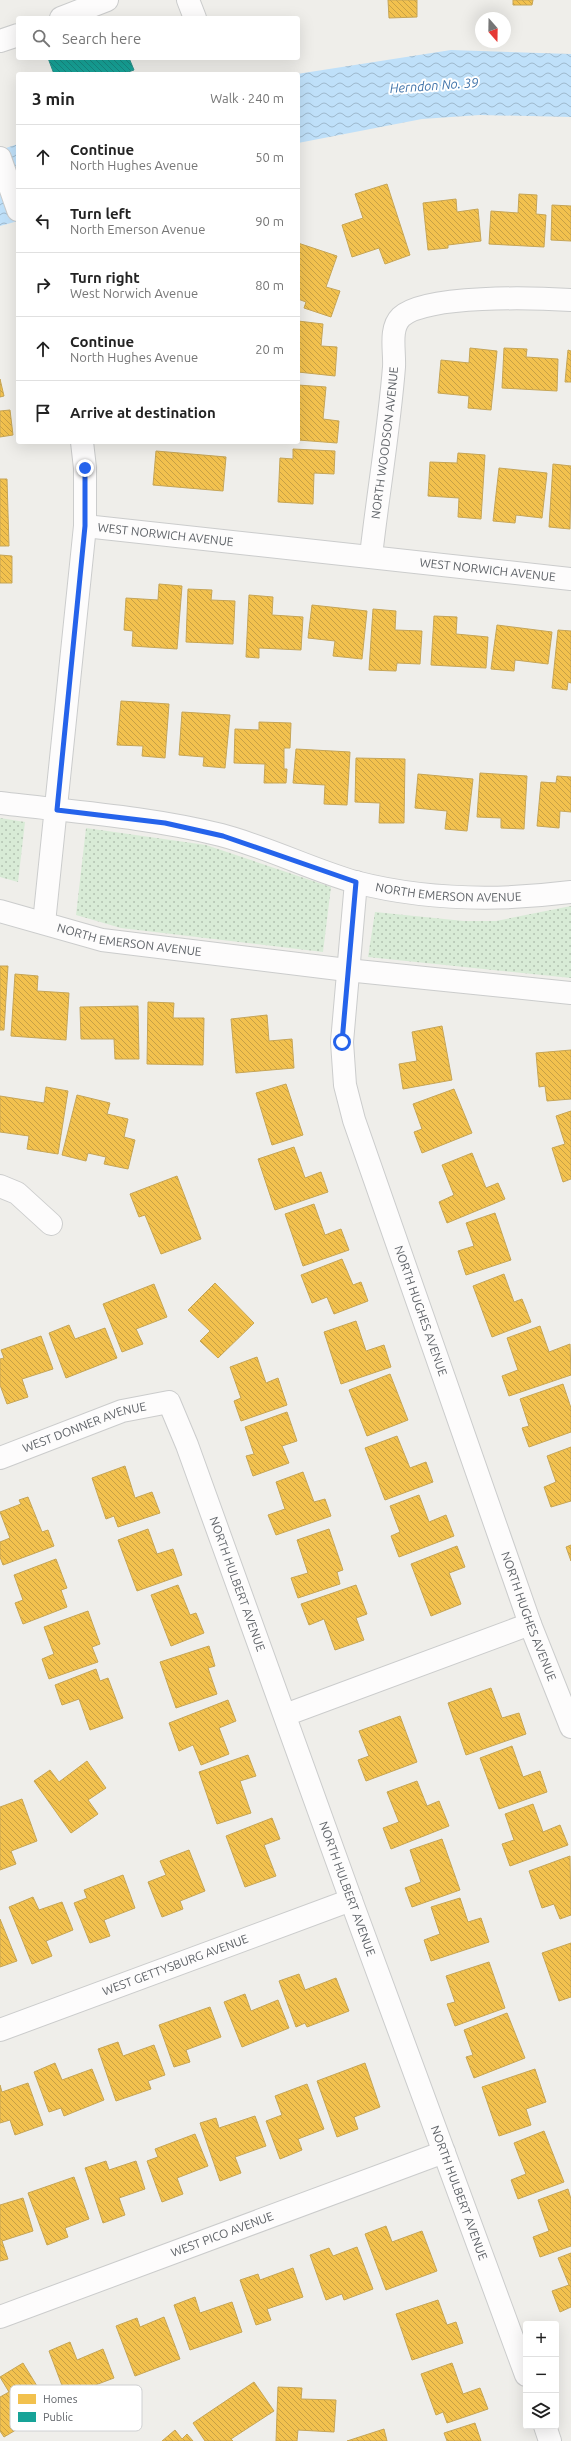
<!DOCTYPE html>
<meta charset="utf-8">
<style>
:root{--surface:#fff;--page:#f6f6f6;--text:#222;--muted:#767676;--line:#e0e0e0}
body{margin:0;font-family:Ubuntu,sans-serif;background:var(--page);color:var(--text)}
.controls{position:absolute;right:12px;bottom:12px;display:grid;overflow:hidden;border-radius:4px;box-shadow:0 4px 16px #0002}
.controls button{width:36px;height:36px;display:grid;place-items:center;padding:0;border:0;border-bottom:1px solid var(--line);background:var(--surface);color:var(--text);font:20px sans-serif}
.compass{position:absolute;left:475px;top:12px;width:36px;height:36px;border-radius:50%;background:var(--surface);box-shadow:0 4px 16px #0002;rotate:160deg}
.stop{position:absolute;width:12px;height:12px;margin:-9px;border:3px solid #2563eb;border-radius:50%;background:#fff}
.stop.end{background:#2563eb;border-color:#fff;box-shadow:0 1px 4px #0008}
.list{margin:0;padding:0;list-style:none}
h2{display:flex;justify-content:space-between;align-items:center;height:52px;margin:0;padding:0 16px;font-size:17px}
h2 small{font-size:13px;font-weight:400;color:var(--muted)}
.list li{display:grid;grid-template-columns:26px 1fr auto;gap:12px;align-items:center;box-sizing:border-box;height:64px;padding:0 16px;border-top:1px solid var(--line)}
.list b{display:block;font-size:15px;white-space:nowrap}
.list p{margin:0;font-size:13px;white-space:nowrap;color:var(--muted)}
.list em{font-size:13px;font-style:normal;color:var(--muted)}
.icon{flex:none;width:22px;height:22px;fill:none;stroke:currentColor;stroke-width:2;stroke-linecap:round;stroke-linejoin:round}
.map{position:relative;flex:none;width:571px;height:2441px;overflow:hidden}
.search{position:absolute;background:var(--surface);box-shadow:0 4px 16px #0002;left:16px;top:16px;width:284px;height:44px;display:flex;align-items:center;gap:10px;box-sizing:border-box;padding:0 14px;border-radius:4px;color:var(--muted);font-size:15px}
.panel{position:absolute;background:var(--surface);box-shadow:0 4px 16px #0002;left:16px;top:72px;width:284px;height:372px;border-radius:4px}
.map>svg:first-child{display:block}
</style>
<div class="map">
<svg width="571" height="2441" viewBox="0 0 571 2441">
<defs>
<pattern id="grass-dots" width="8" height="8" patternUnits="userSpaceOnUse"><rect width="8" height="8" fill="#d8ebd6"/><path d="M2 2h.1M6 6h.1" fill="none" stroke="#b2c2b1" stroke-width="1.8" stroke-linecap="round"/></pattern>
<pattern id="water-waves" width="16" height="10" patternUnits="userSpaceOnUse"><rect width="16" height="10" fill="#bfe0f9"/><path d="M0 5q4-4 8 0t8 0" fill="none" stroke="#9eb9cd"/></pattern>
<pattern id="homes-back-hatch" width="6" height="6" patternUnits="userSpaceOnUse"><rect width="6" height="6" fill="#f2c14e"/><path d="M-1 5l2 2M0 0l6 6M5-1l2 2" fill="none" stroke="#c7a045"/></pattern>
<pattern id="public-back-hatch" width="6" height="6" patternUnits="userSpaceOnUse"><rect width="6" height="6" fill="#17a398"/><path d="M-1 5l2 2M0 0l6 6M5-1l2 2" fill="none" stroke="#188880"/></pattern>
</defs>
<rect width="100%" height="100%" fill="#efeeea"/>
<path fill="url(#grass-dots)" d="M0,818L25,822L18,882L0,877Z
M86,828L206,845L331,887L323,952L121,928L76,915Z
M571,906V978L368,957L375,912L464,921H496Z"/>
<path fill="url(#water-waves)" d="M451,50L571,54V117L480,115L422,119L298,143L297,74Z
M18,144V221L0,226V150Z"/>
<path fill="url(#homes-back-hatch)" stroke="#c6a556" d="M388,0H417V17L389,18Z
M513,0H533L532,5H513Z
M387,184L410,255L385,264L379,248L352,257L342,225L363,218L355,194Z
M519,194L537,195L536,214L546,215L544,247L489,244L491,211L518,213Z
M456,199L457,212L478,209L481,241L448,245V248L428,250L423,203Z
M552,205L571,206V241L551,240Z
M298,243L337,256L326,287L340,291L331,317L304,308L306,302L298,299Z
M298,321L323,324L321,346L337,347L335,376L298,372Z
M470,348L497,351L491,410L468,408L469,396L438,393L441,360L469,363Z
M504,348L527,349L526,357L558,359L557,391L502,388Z
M568,350L571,351V382H565Z
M0,379L4,396L0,397Z
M298,385L326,387L323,419L339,421L337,443L298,440Z
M10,410L13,435L0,437V411Z
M293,449L335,451L334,474L314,473L313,504L278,502L280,458L293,459Z
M156,451L226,457L223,491L153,485Z
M458,453L485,455L481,519L458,517L459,498L428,496L430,462L457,463Z
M553,464L571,466L570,529L549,527Z
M499,468L547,473L542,518L516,515L515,523L493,521Z
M0,479H7L9,546H0Z
M0,555L12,556V583H0Z
M159,584L182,586L177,649L132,646L133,631L124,630L126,598L158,600Z
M188,589L212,590L211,600L235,601L233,644L186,642Z
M249,595L273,597L272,615L303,617L301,650L259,648V658L246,657Z
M312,605L367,611L362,659L333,656L335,641L308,638Z
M373,609L396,611L395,630L422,631L420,664L397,663L396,671L369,670Z
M434,616L457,617L456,634L488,637L486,668L431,665Z
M497,625L552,632L548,664L515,660L514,671L491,669Z
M558,630L571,631V683L568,682L567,690L552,688Z
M121,701L169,704L165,758L142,756L143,746L117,745Z
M182,712L230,715L225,768L203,766L204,757L179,755Z
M259,722L291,723L290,748H284V769H287L286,783H264L265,764L234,763L235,729L259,730Z
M296,749L350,752L347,805L324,804L325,785L293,783Z
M356,758L405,759L404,823H379L380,803L355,802Z
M480,773L527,776L524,829L501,828V818L477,817Z
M418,774L473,779L467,831L445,829L447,811L415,808Z
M557,776L571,777V812L560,811L559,828L537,826L541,782L556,783Z
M0,966H8L4,1030H0Z
M15,974L38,976L37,991L69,993L66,1040L11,1036Z
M148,1002L174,1003L173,1018H204L203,1065L147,1064Z
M138,1006L139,1059H115L114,1039H81L80,1007Z
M267,1015L269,1041L292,1039L294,1068L236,1073L231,1019Z
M442,1026L452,1080L403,1089L399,1064L417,1061L412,1032Z
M571,1050V1099L547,1101L545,1086L539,1087L536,1053Z
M286,1084L303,1135L272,1145L256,1093Z
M46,1087L68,1091L58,1154L27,1149L29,1136L0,1132V1096L44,1103Z
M454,1089L472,1133L422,1153L414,1132L422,1129L413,1104Z
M77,1095L110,1103L107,1114L128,1119L124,1137L135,1140L128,1169L104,1164L106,1157L88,1153L86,1161L62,1155Z
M571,1111V1179L563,1182L552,1148L565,1144L556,1116Z
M294,1147L305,1178L321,1172L328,1192L275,1210L258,1159Z
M472,1153L486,1188L498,1183L505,1199L447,1223L439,1202L454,1195L442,1165Z
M177,1176L201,1239L161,1254L145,1215L139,1217L130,1194Z
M314,1204L325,1235L341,1229L349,1250L303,1266L285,1214Z
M495,1213L511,1260L466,1275L458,1251L474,1246L466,1223Z
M342,1259L353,1285L361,1282L368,1301L334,1314L327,1297L312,1303L301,1275Z
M504,1274L514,1302L522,1299L531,1322L492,1337L473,1286Z
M215,1283L254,1323L218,1358L200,1341L210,1331L188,1310Z
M154,1284L167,1317L136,1329L143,1344L122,1352L103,1304Z
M356,1321L366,1351L384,1345L391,1367L341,1384L324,1332Z
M69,1325L75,1339L105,1328L117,1358L66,1378L49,1333Z
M540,1326L549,1352L570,1344L571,1375L509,1396L502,1376L518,1370L507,1338Z
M41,1336L53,1369L22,1379L28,1397L7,1404L0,1385V1359L4,1358L1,1350Z
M257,1357L266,1383L278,1378L287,1405L241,1421L234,1401L241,1398L230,1367Z
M390,1374L408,1420L367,1436L349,1390Z
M563,1384L571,1408V1432L529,1447L522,1428L529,1426L520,1399Z
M287,1412L297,1441L282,1446L289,1463L253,1476L246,1456L254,1454L245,1427Z
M397,1436L410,1468L426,1462L433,1482L385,1500L365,1448Z
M571,1447V1501L551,1507L544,1487L556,1482L547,1456Z
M125,1466L135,1498L152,1492L160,1513L118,1527L114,1516L106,1519L92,1478Z
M303,1472L314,1502L325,1499L331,1516L276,1535L268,1515L285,1509L276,1482Z
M419,1495L429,1522L446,1515L454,1536L399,1557L391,1536L400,1532L390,1506Z
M28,1497L42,1532L48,1530L54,1546L3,1565L0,1557V1542L10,1538L0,1512L21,1504L19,1500Z
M148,1529L157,1554L173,1549L182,1575L137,1591L118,1540Z
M329,1529L343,1570L337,1572L340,1584L298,1598L291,1578L308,1573L297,1540Z
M571,1545V1561L566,1547Z
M457,1546L465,1567L449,1573L461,1604L431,1616L411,1564Z
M56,1559L67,1588L61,1590L67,1607L23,1624L15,1603L23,1600L14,1575Z
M178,1585L190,1615L196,1613L204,1633L171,1646L151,1595Z
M356,1585L367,1614L356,1618L364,1640L335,1650L324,1619L309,1625L301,1604Z
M88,1611L100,1644L92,1647L98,1662L49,1679L42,1659L54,1654L44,1627Z
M209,1646L215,1666L208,1668L217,1694L176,1708L160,1662Z
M96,1669L100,1681L108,1678L123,1718L90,1730L79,1699L62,1705L55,1685Z
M491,1688L502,1718L519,1713L526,1734L466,1755L448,1703Z
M228,1700L236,1721L219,1728L229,1754L201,1765L193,1745L179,1751L169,1723Z
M400,1716L417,1762L366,1781L358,1760L369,1756L359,1731Z
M512,1746L523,1777L540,1771L547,1792L499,1809L480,1758Z
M248,1755L256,1776L240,1781L251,1813L217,1824L199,1772Z
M87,1761L106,1788L88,1800L98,1814L71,1833L34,1781L50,1770L59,1782Z
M417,1781L427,1806L439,1801L449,1826L391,1849L383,1828L399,1822L387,1792Z
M22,1799L37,1841L11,1851L16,1864L0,1870V1807Z
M533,1804L543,1832L560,1825L568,1845L510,1866L502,1844L514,1840L505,1814Z
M272,1818L280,1839L264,1845L276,1876L245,1887L226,1836Z
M442,1839L460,1890L412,1907L405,1888L421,1882L410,1850Z
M189,1850L205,1891L180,1901L183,1909L162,1917L148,1882L166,1875L160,1861Z
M570,1856L571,1915L560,1919L554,1904L542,1908L529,1871Z
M123,1875L135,1908L104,1920L110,1936L90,1943L74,1903L87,1898L84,1890Z
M33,1897L39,1910L62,1902L73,1930L46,1941L52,1956L32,1964L9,1907Z
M460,1898L468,1922L481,1918L489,1942L431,1961L424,1940L440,1934L431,1907Z
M0,1919L17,1961L0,1967Z
M571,1943V1997L559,2001L542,1953Z
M489,1962L505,2008L455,2026L447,2004L455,2002L446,1976Z
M299,1974L305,1990L336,1978L349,2011L307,2027L305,2023L296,2027L279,1981Z
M245,1994L251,2011L278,2000L289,2028L242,2047L224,2002Z
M210,2007L221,2037L186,2050L190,2062L174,2067L159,2025Z
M507,2013L525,2058L474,2078L466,2057L473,2055L464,2030Z
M118,2042L123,2056L154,2045L165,2075L148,2081L151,2089L116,2101L98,2049Z
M55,2063L62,2080L92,2069L104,2100L64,2116L61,2108L49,2112L34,2072Z
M365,2063L380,2107L354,2117L358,2129L337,2137L317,2081Z
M535,2069L546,2102L526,2109L531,2125L499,2136L482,2087Z
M28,2083L43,2125L15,2135L10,2120L0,2123V2085L2,2092Z
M307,2084L324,2129L298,2139L302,2150L280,2159L266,2121L282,2115L275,2096Z
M255,2116L266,2146L235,2157L241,2173L220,2181L200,2123L216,2118L219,2128Z
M544,2131L564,2182L518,2199L511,2180L526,2174L514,2143Z
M195,2134L208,2166L177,2178L183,2194L162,2202L147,2161L158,2157L155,2149Z
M106,2161L109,2170L136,2161L145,2189L119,2198L125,2215L103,2223L85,2168Z
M74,2177L89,2219L65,2228L68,2237L47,2245L28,2193Z
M568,2189L571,2199V2246L540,2257L533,2237L549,2231L538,2200Z
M23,2198L33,2231L2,2241L8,2259L0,2261V2205Z
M386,2226L392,2242L422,2231L437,2271L386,2290L365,2234Z
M357,2247L373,2289L344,2300L342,2294L326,2300L310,2255L329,2248L333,2256Z
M571,2253V2307L560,2312L552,2291L569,2285L558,2258Z
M293,2268L303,2297L267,2309L271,2320L256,2325L240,2280L258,2274L260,2280Z
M195,2297L200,2313L232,2302L242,2332L190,2350L174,2305Z
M438,2300L447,2325L456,2322L463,2343L412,2360L396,2314Z
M164,2317L180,2359L135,2376L116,2326L137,2318L140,2327Z
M70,2342L77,2360L103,2349L114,2378L66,2396L49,2351Z
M23,2363L51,2409L4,2437L0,2431V2397L9,2392L0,2377Z
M452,2363L463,2394L480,2388L488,2409L447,2423L443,2412L436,2415L421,2374Z
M254,2382L274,2411L231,2439L233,2441H205L193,2423Z
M278,2387L302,2388L301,2399L336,2400L334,2432L298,2430L297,2441H276Z
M475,2423L481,2441H447L444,2433Z
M384,2429L387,2441H347Z
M175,2430L182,2439L187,2434L193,2441H162Z"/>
<path fill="url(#public-back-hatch)" stroke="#2d908a" d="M48,58H129L134,70L122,74H54Z"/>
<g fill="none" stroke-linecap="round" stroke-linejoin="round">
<defs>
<g id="minor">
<path d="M188,0L195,18"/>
<path d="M61,18L107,0"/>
<path d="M0,41L18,35"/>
<path d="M0,158L18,210"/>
<path id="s1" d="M85,526L571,579"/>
<path id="s2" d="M371,556C378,493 389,430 394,367C395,351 389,329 401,317C424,294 537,298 571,300"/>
<path id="s3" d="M0,803C74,812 149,817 221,835C267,847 310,869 355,882C425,900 500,901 571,892"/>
<path id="s4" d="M356,882L342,1042L345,1085L354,1120L530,1624L571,1727"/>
<path id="s5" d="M0,911L102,940L347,970L571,993"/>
<path d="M44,923L85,526V468L82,442"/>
<path d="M0,1186L17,1193L51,1224"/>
<path id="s6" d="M0,1458L122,1411L169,1402L187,1445L351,1900L526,2375"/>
<path d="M285,1715L530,1624"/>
<path id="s7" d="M0,2030L351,1900"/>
<path id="s8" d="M0,2317L444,2152"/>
<path d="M545,2426L550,2441"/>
</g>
</defs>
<use href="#minor" stroke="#cbcccc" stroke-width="24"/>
<use href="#minor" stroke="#fdfcfc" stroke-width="22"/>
</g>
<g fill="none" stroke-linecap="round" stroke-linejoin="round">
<path stroke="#2563eb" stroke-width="5" d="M85,468V526L57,810L165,823L223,836L356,882L342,1042"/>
</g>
<g text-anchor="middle" stroke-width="4" stroke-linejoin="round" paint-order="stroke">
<g font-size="12" fill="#5f6368" stroke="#fff">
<text dy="4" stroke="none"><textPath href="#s2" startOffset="114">NORTH WOODSON AVENUE</textPath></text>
<text dy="4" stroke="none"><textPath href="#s1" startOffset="81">WEST NORWICH AVENUE</textPath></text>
<text dy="4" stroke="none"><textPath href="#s1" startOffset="405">WEST NORWICH AVENUE</textPath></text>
<text dy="4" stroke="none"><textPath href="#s3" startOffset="460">NORTH EMERSON AVENUE</textPath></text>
<text dy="4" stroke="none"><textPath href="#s5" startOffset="133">NORTH EMERSON AVENUE</textPath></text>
<text dy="4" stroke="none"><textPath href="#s4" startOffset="442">NORTH HUGHES AVENUE</textPath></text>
<text dy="4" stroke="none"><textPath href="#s6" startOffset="90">WEST DONNER AVENUE</textPath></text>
<text dy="4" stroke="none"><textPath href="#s6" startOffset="373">NORTH HULBERT AVENUE</textPath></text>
<text dy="4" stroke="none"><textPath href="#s4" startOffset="766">NORTH HUGHES AVENUE</textPath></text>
<text dy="4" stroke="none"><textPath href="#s6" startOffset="697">NORTH HULBERT AVENUE</textPath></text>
<text dy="4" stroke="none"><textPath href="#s7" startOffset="187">WEST GETTYSBURG AVENUE</textPath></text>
<text dy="4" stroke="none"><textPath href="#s6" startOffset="1021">NORTH HULBERT AVENUE</textPath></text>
<text dy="4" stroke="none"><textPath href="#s8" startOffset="237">WEST PICO AVENUE</textPath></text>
</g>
<g font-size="13" font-style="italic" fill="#4174aa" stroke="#fff">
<text transform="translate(434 85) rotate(-4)" y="5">Herndon No. 39</text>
</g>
</g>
<rect x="10" y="2385" width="132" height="46" rx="6" fill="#fff" stroke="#cfd0d2" stroke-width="1"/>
<rect x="18" y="2394" width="18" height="10" fill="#f2c14e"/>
<rect x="18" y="2412" width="18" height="10" fill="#17a398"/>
<g font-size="11" fill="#5f6368">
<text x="43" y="2403">Homes</text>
<text x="43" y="2421">Public</text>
</g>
</svg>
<div class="controls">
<button>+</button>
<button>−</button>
<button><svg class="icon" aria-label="layers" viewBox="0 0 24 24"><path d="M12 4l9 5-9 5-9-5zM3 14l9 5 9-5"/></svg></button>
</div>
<svg class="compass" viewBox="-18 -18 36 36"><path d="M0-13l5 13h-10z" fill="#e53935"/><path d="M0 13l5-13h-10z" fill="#767676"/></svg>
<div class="stop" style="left:342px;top:1042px"></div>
<div class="stop end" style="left:85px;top:468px"></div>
<div class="search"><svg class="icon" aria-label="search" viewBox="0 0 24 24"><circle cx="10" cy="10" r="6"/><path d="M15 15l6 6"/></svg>Search here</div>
<section class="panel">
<h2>3 min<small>Walk · 240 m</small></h2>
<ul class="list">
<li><svg class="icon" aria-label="ahead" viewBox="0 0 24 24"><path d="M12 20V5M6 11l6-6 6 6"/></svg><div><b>Continue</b><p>North Hughes Avenue</p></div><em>50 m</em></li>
<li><svg class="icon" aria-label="left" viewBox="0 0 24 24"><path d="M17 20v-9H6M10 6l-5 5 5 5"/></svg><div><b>Turn left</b><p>North Emerson Avenue</p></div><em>90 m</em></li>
<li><svg class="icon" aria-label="right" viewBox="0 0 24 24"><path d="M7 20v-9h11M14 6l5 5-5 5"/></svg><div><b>Turn right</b><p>West Norwich Avenue</p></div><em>80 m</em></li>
<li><svg class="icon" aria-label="ahead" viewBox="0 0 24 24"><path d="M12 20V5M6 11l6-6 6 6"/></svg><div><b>Continue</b><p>North Hughes Avenue</p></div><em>20 m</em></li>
<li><svg class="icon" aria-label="arrive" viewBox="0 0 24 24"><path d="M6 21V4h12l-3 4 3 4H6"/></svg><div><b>Arrive at destination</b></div></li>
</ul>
</section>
</div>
